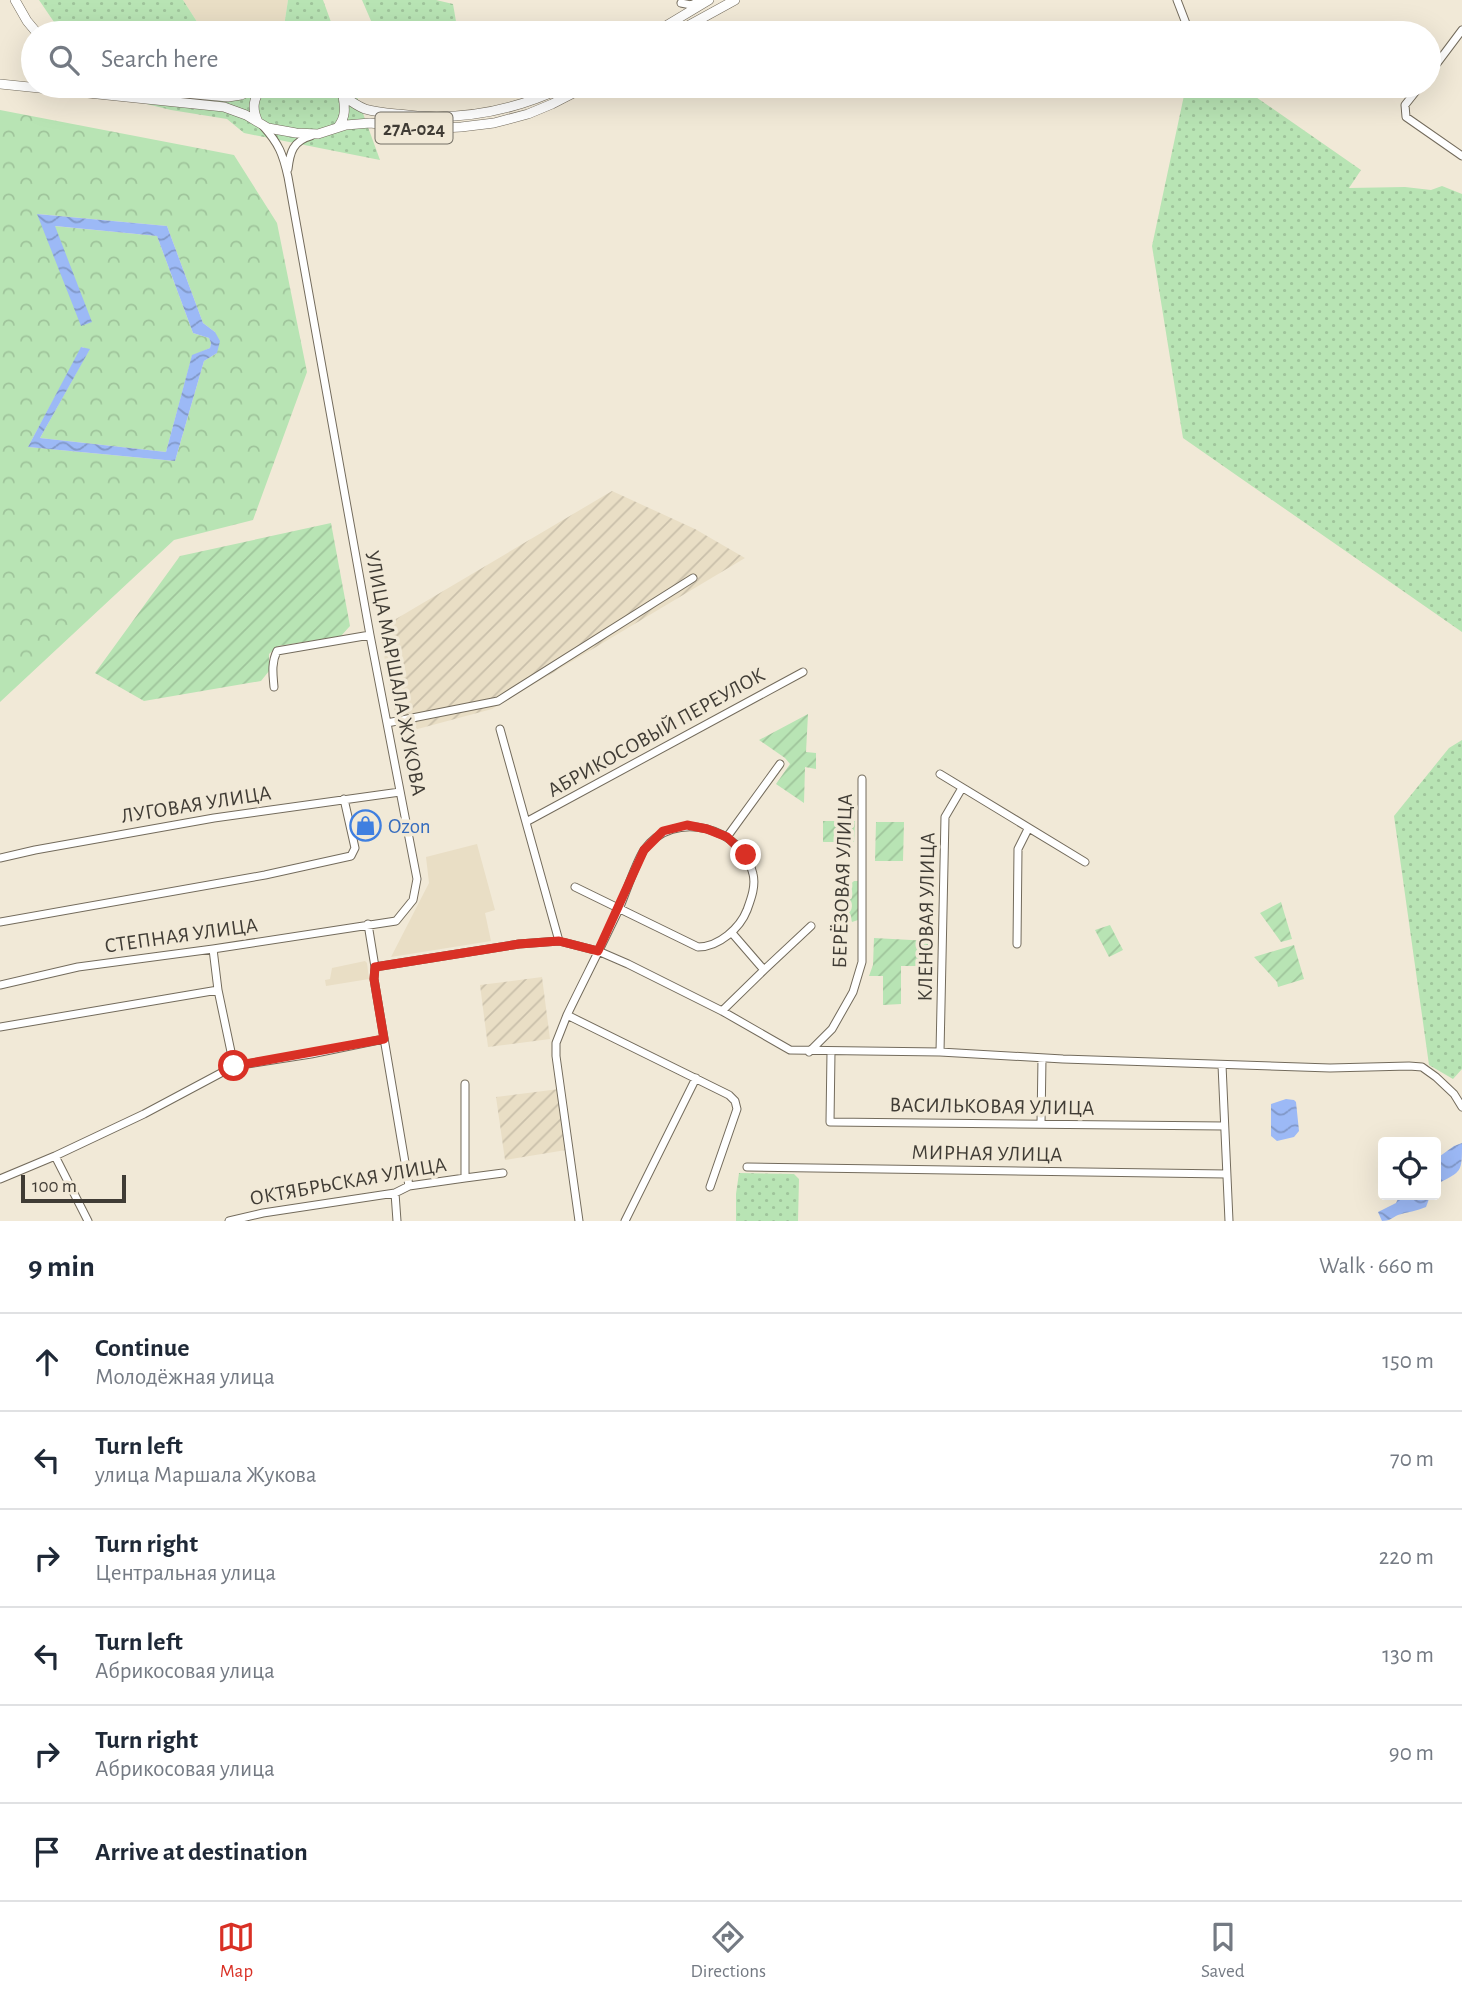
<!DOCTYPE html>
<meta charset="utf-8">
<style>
:root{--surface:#fff;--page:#f6f6f7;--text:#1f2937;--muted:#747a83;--line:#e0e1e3;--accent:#d93025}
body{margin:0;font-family:"Alegreya Sans",sans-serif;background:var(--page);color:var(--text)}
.controls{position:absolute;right:21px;bottom:21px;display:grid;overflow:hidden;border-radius:7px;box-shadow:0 7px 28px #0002}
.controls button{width:63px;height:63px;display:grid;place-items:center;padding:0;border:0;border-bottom:2px solid var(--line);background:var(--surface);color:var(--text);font:35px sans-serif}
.scale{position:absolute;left:21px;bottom:18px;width:105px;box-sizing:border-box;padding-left:7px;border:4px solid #403c35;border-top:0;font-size:19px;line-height:24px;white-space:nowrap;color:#403c35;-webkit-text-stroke:5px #f1e9d7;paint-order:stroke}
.stop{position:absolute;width:21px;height:21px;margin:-16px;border:5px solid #d93025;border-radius:50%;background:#fff}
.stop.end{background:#d93025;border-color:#fff;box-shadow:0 2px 7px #0008}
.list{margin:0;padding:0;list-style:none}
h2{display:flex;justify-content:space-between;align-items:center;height:91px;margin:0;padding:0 28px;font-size:30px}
h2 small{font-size:23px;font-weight:400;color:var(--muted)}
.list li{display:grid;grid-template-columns:46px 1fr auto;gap:21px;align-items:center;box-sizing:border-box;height:98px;padding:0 28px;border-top:2px solid var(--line)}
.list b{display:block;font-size:26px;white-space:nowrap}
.list p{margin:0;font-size:23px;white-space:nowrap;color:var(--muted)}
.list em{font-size:23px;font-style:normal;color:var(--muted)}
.icon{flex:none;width:38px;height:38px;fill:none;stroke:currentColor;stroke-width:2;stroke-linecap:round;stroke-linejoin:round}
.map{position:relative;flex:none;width:1462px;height:1221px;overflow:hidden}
.search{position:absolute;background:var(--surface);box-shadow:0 7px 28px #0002;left:21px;right:21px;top:21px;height:77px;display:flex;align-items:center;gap:18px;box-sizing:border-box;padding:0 24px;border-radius:38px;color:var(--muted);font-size:26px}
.sheet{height:679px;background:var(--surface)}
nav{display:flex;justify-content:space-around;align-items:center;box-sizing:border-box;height:98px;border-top:2px solid var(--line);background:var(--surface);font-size:19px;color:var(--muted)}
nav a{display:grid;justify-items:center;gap:4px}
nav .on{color:var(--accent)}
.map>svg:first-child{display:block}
</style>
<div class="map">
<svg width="1462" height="1221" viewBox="0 0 1462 1221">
<defs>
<pattern id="industrial-furrows" width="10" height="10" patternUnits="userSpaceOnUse" patternTransform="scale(1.75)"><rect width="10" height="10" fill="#e9dec5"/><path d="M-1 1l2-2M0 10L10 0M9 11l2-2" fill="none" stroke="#c9bfaa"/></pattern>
<pattern id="grass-dots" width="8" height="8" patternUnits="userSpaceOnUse" patternTransform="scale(1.75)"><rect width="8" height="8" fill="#b8e4b4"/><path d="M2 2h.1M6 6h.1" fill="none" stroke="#9fc49b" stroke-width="1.8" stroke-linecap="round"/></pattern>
<pattern id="forest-crowns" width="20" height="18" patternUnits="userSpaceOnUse" patternTransform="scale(1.75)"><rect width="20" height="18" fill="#b8e4b4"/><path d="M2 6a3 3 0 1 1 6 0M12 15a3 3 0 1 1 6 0" fill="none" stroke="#9fc49b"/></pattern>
<pattern id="garden-furrows" width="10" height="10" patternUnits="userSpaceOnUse" patternTransform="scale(1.75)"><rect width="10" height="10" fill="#b8e4b4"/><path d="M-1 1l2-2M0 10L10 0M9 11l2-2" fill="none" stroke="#9fc49b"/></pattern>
<pattern id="water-waves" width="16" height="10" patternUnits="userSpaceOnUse" patternTransform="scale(1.75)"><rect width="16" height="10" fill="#9cb9f6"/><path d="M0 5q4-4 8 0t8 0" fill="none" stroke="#8198c8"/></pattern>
</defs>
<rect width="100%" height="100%" fill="#f1e9d7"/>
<path fill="#e9dec5" d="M183,0H288L283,33H201V28Z
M477,844L495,910L485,913L491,941L391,957L429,883L426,857Z
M365,961L367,963L369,979L326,986L325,980L330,979L332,968Z"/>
<path fill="url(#industrial-furrows)" d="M612,491L695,529L745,558L492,709L399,734L379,629Z
M542,977L550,1039L488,1047L480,985Z
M559,1089L566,1150L505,1160L496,1097Z"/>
<path fill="url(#grass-dots)" d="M39,0H183L201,28V33H65L54,22Z
M288,0H323L335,33H283Z
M362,0H436L453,4L458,33H374L375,30Z
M93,86H353L380,160L244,133L227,119L171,110L106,94Z
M411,86H465L464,98H453Z
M1186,86H1240L1361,170L1349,188L1405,187L1431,190L1442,186L1462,194V632L1183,438L1152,246Z
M1462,740V1069L1453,1079L1429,1065L1394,816L1449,748Z
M739,1173L794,1174L799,1179L798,1221H736V1194Z"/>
<path fill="url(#forest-crowns)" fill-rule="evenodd" d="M0,110L234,155L277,223L307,372L253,520L174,540L0,702ZM38,214L167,226L203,323L215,332L217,353L204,361L175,461L28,447L82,347L89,350L40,438L166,452L192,356L210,348L211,343L209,338L193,333L157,236L54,226L91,322Z"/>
<path fill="url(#garden-furrows)" d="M331,523L350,626L341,636L278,646L269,654V671L261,681L144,701L95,673L180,556Z
M808,714L806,752L816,753V769L805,767L804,803L776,784L790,764L785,758L759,740Z
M823,821H855L854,842H823Z
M876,822H904L903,861H875Z
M854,881H859L858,920L852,922L846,904L840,894Z
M1281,902L1292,939L1281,942L1260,913Z
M1110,925L1123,950L1109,957L1095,930Z
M874,938L930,941V966H901V1004L883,1005V976H869L873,965Z
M1294,945L1304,979L1278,987L1277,982L1254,957Z"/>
<path fill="url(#water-waves)" d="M37,214L167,226L203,323L215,332L220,341L217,353L204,361L175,461L28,447L81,347L90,349L40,438L166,452L192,355L210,348L211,343L209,338L193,333L157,236L55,226L92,322L81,326Z
M1286,1099L1294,1100L1296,1102L1299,1131L1294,1137L1277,1141L1271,1136V1104Z
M1462,1143C1462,1173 1462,1171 1437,1184L1436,1194V1159L1454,1146Z
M1400,1195H1436L1429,1199L1426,1207C1417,1211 1407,1212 1398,1215C1392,1218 1389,1221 1382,1221L1378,1212L1396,1203Z"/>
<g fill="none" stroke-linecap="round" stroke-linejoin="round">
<defs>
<path id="minor" d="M1177,0L1187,26
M681,3L691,5L701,0
M1429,74L1462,30
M1420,86L1405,105L1406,117L1462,156
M288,169C290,152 293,141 311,136
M274,687C273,675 271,663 277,651L370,635
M387,723L498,701L693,578
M500,729L559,941
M940,774L1085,862
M526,822L803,672
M727,837L780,764
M0,858L35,850L214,818L400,792
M575,887L698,947C719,947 740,928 747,910C751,899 756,886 753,874C743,827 673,808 644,850C635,864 626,893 619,909C602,945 584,980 567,1015L729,1095L735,1101L737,1109L710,1187
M0,922L265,875L351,856L355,848L344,799
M368,924L375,967L374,979L409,1186
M1017,944L1018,849L1028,829
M213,949L218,990L234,1066
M375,967L519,944L559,941L598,951L628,964L722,1011L790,1050L940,1052L1063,1059L1330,1068L1409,1066L1422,1067L1436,1077L1454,1094L1462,1107
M764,970L811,926
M0,985L78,967L213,949L396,921L413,900L417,879L370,635L288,177C283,154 279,144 263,126
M722,1011L764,970L732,933
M567,1015L556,1043V1056L579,1221
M0,1027L218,990
M809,1052L832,1029L853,992L862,962V779
M831,1052L830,1122L1224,1126
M940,1052L945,817L962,788
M1222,1065L1229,1221
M1041,1124L1042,1058
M55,1156L88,1221
M747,1167L1226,1174
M465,1178L503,1173
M0,1179L55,1156L144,1114L234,1066L311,1054L384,1039
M395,1193L397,1221
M229,1221L263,1213L395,1193L409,1186L465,1178V1084
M625,1221L696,1078"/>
<path id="major" d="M15,0L27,21L37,33
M654,33L709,0
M675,33L735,0
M0,84L224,107L246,115L268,128L296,133L318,134L346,125L370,123L425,129L461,127L494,123L528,114L552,104L587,86
M126,86L141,89L228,97L241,95L262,86
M329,86C341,93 352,104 365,109C375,112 387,113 398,114C456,122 514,111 566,86
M258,122C251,107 254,99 262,86
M338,127C346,117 345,108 343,96"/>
</defs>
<use href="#minor" stroke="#736b5c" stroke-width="9"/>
<use href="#major" stroke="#736b5c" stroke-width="10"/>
<use href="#minor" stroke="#fff" stroke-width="7"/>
<use href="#major" stroke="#fff" stroke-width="9"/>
</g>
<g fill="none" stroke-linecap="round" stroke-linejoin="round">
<path stroke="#d93025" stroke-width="9" d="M234,1066L384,1039L374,979L375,967L519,944L559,941L598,951L644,850L663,831L687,825L707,829L727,837L746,855"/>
</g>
<defs>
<symbol id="shop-ring" viewBox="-11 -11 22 22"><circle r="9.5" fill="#f1e9d7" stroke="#3f7fe0" stroke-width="1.5"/><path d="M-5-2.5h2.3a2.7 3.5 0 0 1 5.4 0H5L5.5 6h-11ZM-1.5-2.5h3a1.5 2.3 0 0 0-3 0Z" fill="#3f7fe0"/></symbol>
</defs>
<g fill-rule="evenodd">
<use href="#shop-ring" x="348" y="808" width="35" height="35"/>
</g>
<g text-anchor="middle" stroke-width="7" stroke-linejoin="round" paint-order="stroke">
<rect fill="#f1e9d7" stroke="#757066" stroke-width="2" x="375.5" y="112.5" width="77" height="31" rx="5"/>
<g font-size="19" font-weight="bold" fill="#403c35">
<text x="414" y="135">27А-024</text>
</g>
<g font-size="21" fill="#403c35" stroke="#f1e9d7">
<text transform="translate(396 673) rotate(79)" y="7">УЛИЦА МАРШАЛА ЖУКОВА</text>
<text transform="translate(656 732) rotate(-29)" y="7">АБРИКОСОВЫЙ ПЕРЕУЛОК</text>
<text transform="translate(196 804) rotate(-9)" y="7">ЛУГОВАЯ УЛИЦА</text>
<text transform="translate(842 881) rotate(-88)" y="7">БЕРЁЗОВАЯ УЛИЦА</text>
<text transform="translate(926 917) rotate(-89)" y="7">КЛЕНОВАЯ УЛИЦА</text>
<text transform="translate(181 935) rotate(-8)" y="7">СТЕПНАЯ УЛИЦА</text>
<text transform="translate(992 1106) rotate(1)" y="7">ВАСИЛЬКОВАЯ УЛИЦА</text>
<text transform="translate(987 1153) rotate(1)" y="7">МИРНАЯ УЛИЦА</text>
<text transform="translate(348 1181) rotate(-10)" y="7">ОКТЯБРЬСКАЯ УЛИЦА</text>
</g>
<g font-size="21" fill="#366cbe" stroke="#f1e9d7" text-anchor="start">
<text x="388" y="833">Ozon</text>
</g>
</g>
</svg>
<div class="controls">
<button><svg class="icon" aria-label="locate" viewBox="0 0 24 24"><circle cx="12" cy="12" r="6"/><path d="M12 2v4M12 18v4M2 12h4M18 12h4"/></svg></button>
</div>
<div class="scale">100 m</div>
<div class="stop" style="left:234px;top:1066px"></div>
<div class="stop end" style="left:746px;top:855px"></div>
<div class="search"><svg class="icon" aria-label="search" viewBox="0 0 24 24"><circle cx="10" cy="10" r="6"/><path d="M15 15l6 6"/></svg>Search here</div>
</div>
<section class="sheet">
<h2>9 min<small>Walk · 660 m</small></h2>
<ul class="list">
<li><svg class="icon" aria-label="ahead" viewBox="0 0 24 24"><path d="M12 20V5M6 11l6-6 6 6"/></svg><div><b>Continue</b><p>Молодёжная улица</p></div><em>150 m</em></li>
<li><svg class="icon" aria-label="left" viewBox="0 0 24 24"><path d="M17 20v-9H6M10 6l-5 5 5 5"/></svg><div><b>Turn left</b><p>улица Маршала Жукова</p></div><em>70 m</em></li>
<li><svg class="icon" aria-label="right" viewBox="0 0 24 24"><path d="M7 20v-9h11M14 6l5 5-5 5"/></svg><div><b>Turn right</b><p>Центральная улица</p></div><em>220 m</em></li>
<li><svg class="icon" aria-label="left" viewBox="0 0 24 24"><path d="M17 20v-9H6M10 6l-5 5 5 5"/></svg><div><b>Turn left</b><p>Абрикосовая улица</p></div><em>130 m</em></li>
<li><svg class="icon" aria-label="right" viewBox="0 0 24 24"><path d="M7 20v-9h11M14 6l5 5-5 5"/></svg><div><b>Turn right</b><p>Абрикосовая улица</p></div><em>90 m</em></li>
<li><svg class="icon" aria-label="arrive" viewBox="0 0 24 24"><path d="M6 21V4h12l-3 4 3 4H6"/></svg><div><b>Arrive at destination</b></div></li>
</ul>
</section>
<nav>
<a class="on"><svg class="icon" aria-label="map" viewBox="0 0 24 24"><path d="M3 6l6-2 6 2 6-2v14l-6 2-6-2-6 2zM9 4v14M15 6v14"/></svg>Map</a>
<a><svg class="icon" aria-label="directions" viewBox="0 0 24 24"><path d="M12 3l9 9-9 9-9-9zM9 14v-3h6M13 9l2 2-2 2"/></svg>Directions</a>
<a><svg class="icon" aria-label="saved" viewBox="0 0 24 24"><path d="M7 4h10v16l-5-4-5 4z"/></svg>Saved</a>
</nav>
